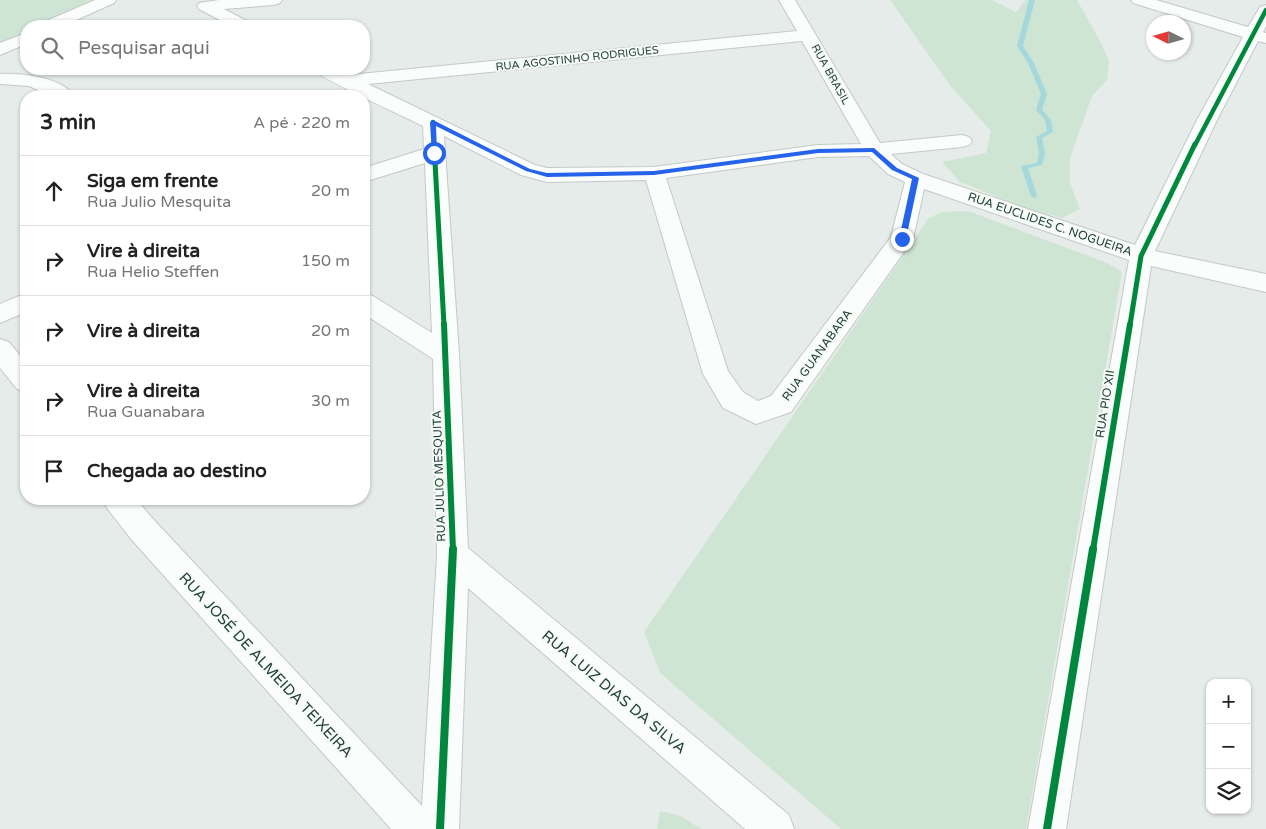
<!DOCTYPE html>
<html lang="pt">
<meta charset="utf-8">
<style>
:root{--surface:#fff;--page:#f2f2f2;--text:#222;--muted:#767676;--line:#e0e0e0}
body{margin:0;font-family:"Varela Round",sans-serif;background:var(--page);color:var(--text)}
.controls{position:absolute;right:15px;bottom:15px;display:grid;overflow:hidden;border-radius:10px;box-shadow:0 1px 4px #0004}
.controls button{width:45px;height:45px;display:grid;place-items:center;padding:0;border:0;border-bottom:1px solid var(--line);background:var(--surface);color:var(--text);font:25px sans-serif}
.compass{position:absolute;left:1146px;top:15px;width:45px;height:45px;border-radius:50%;background:var(--surface);box-shadow:0 1px 4px #0004;rotate:275deg}
.stop{position:absolute;width:15px;height:15px;margin:-11px;border:4px solid #2563eb;border-radius:50%;background:#fff}
.stop.end{background:#2563eb;border-color:#fff;box-shadow:0 1px 5px #0008}
.list{margin:0;padding:0;list-style:none}
h2{display:flex;justify-content:space-between;align-items:center;height:65px;margin:0;padding:0 20px;font-size:21px}
h2 small{font-size:16px;font-weight:400;color:var(--muted)}
.list li{display:grid;grid-template-columns:32px 1fr auto;gap:15px;align-items:center;box-sizing:border-box;height:70px;padding:0 20px;border-top:1px solid var(--line)}
.list b{display:block;font-size:19px;white-space:nowrap}
.list p{margin:0;font-size:16px;white-space:nowrap;color:var(--muted)}
.list em{font-size:16px;font-style:normal;color:var(--muted)}
.icon{flex:none;width:28px;height:28px;fill:none;stroke:currentColor;stroke-width:2;stroke-linecap:round;stroke-linejoin:round}
.map{position:relative;flex:none;width:1266px;height:829px;overflow:hidden}
.search{position:absolute;background:var(--surface);box-shadow:0 1px 4px #0004;left:20px;top:20px;width:350px;height:55px;display:flex;align-items:center;gap:12px;box-sizing:border-box;padding:0 18px;border-radius:20px;color:var(--muted);font-size:19px}
.panel{position:absolute;background:var(--surface);box-shadow:0 1px 4px #0004;left:20px;top:90px;width:350px;height:415px;border-radius:20px}
.map>svg:first-child{display:block}
</style>
<div class="map">
<svg width="1266" height="829" viewBox="0 0 1266 829">
<rect width="100%" height="100%" fill="#e6ece9"/>
<path fill="#cfe5d4" d="M0,0H105L49,26H26V37L0,48Z
M890,0H992L1016,12L1026,0H1077L1101,43L1109,61L1107,80L1092,96L1070,158V183L1080,209L1062,218L1019,206L960,182L942,162L986,153L991,131L952,88Z
M968,211L1107,263L1122,272L1026,829H841L660,673L644,632L929,218L942,212Z
M660,811L681,816L701,829H657Z"/>
<g fill="none" stroke-linecap="round" stroke-linejoin="round">
<path fill="#a5d8dc" fill-rule="evenodd" d="M1029,0H1035L1023,46L1034,63L1047,94L1042,110L1051,120L1053,132L1042,138L1045,153L1042,165L1028,168L1037,196L1034,198L1031,196L1021,167L1022,166L1037,163L1039,153L1036,137L1047,131L1045,120L1036,110L1041,94L1028,63L1017,46Z"/>
<defs>
<path id="minor" d="M95,0H116L114,3L63,26H42L44,22Z
M219,0H282L280,3L274,5L224,9L249,22L251,26H231L199,9L197,6L199,3Z
M779,0H795L880,143L962,135L969,137L972,141L969,145L962,147L891,154L902,164L923,174L1135,245L1197,120L1243,37L1133,3L1131,0H1156L1248,27L1260,7L1266,5V26L1263,32L1266,33V43L1258,41L1217,120L1155,251L1266,274V292L1151,266L1066,829H1028L1129,260L924,189L913,239L791,412L756,424L723,408L703,374L646,180L547,182L521,175L444,136L459,354L468,548L789,815L794,829H745L468,588L459,829H391L131,539L107,508L103,499H136L153,519L422,806L437,555L433,359L364,314V293L373,296L432,333L425,163L364,182V168L424,149L423,126C406,117 320,79 313,69H336L349,75L797,31ZM802,41L861,144L818,145L654,167L547,168L535,165L368,84ZM869,156L888,174L905,182L891,237L771,396L758,401L743,392L728,371L666,178L818,157Z
M26,33V44L0,55V43Z
M0,74C21,73 62,77 74,96H52L29,86L0,84Z
M26,293V312L0,323V304Z
M0,339L9,342L26,363V392L17,389L0,368Z"/>
</defs>
<use href="#minor" stroke="#c3c9c6" stroke-width="2"/>
<use href="#minor" fill="#fbfcfc" fill-rule="evenodd"/>
<defs>
<path id="cycleway-far3" d="M433,122L434,145
M1195,145L1266,10"/>
<path id="cycleway-far2" d="M434,144L444,325
M1130,325L1141,256L1195,144"/>
<path id="cycleway-far1" d="M444,324L453,550
M1093,550L1130,324"/>
<path id="cycleway" d="M440,829L453,549
M1047,829L1093,549"/>
</defs>
<use href="#cycleway-far3" stroke="#f5faf7" stroke-width="6"/>
<use href="#cycleway-far2" stroke="#f5faf7" stroke-width="8"/>
<use href="#cycleway-far1" stroke="#f5faf7" stroke-width="9"/>
<use href="#cycleway" stroke="#f5faf7" stroke-width="11"/>
<use href="#cycleway-far3" stroke="#00873e" stroke-width="4.5"/>
<use href="#cycleway-far2" stroke="#00873e" stroke-width="5"/>
<use href="#cycleway-far1" stroke="#00873e" stroke-width="6"/>
<use href="#cycleway" stroke="#00873e" stroke-width="8"/>
</g>
<path fill="#2563eb" d="M433,120L530,169L547,173L654,171L818,149L874,148L897,168L919,178L906,239L902,241L899,239L912,179L892,170L872,152L818,153L654,175L547,177L526,171L436,126L437,153L432,154L430,122Z"/>
<g text-anchor="middle" stroke-width="4" stroke-linejoin="round" paint-order="stroke">
<g font-size="11" fill="#224136" stroke="#f5faf7">
<text transform="translate(577 58) rotate(-6)" y="4">RUA AGOSTINHO RODRIGUES</text>
<text transform="translate(831 74) rotate(61)" y="4">RUA BRASIL</text>
</g>
<g font-size="12" fill="#224136" stroke="#f5faf7">
<text transform="translate(1050 224) rotate(19)" y="4">RUA EUCLIDES C. NOGUEIRA</text>
<text transform="translate(817 355) rotate(-54)" y="4">RUA GUANABARA</text>
<text transform="translate(1105 404) rotate(-81)" y="4">RUA PIO XII</text>
<text transform="translate(439 476) rotate(-92)" y="4">RUA JULIO MESQUITA</text>
</g>
<g font-size="15" fill="#224136" stroke="#f5faf7">
<text transform="translate(266 665) rotate(47)" y="5">RUA JOSÉ DE ALMEIDA TEIXEIRA</text>
<text transform="translate(614 692) rotate(40)" y="5">RUA LUIZ DIAS DA SILVA</text>
</g>
</g>
</svg>
<div class="controls">
<button>+</button>
<button>−</button>
<button><svg class="icon" aria-label="layers" viewBox="0 0 24 24"><path d="M12 4l9 5-9 5-9-5zM3 14l9 5 9-5"/></svg></button>
</div>
<svg class="compass" viewBox="-18 -18 36 36"><path d="M0-13l5 13h-10z" fill="#e53935"/><path d="M0 13l5-13h-10z" fill="#767676"/></svg>
<div class="stop" style="left:434px;top:153px"></div>
<div class="stop end" style="left:902px;top:239px"></div>
<div class="search"><svg class="icon" aria-label="search" viewBox="0 0 24 24"><circle cx="10" cy="10" r="6"/><path d="M15 15l6 6"/></svg>Pesquisar aqui</div>
<section class="panel">
<h2>3 min<small>A pé · 220 m</small></h2>
<ul class="list">
<li><svg class="icon" aria-label="ahead" viewBox="0 0 24 24"><path d="M12 20V5M6 11l6-6 6 6"/></svg><div><b>Siga em frente</b><p>Rua Julio Mesquita</p></div><em>20 m</em></li>
<li><svg class="icon" aria-label="right" viewBox="0 0 24 24"><path d="M7 20v-9h11M14 6l5 5-5 5"/></svg><div><b>Vire à direita</b><p>Rua Helio Steffen</p></div><em>150 m</em></li>
<li><svg class="icon" aria-label="right" viewBox="0 0 24 24"><path d="M7 20v-9h11M14 6l5 5-5 5"/></svg><div><b>Vire à direita</b></div><em>20 m</em></li>
<li><svg class="icon" aria-label="right" viewBox="0 0 24 24"><path d="M7 20v-9h11M14 6l5 5-5 5"/></svg><div><b>Vire à direita</b><p>Rua Guanabara</p></div><em>30 m</em></li>
<li><svg class="icon" aria-label="arrive" viewBox="0 0 24 24"><path d="M6 21V4h12l-3 4 3 4H6"/></svg><div><b>Chegada ao destino</b></div></li>
</ul>
</section>
</div>
